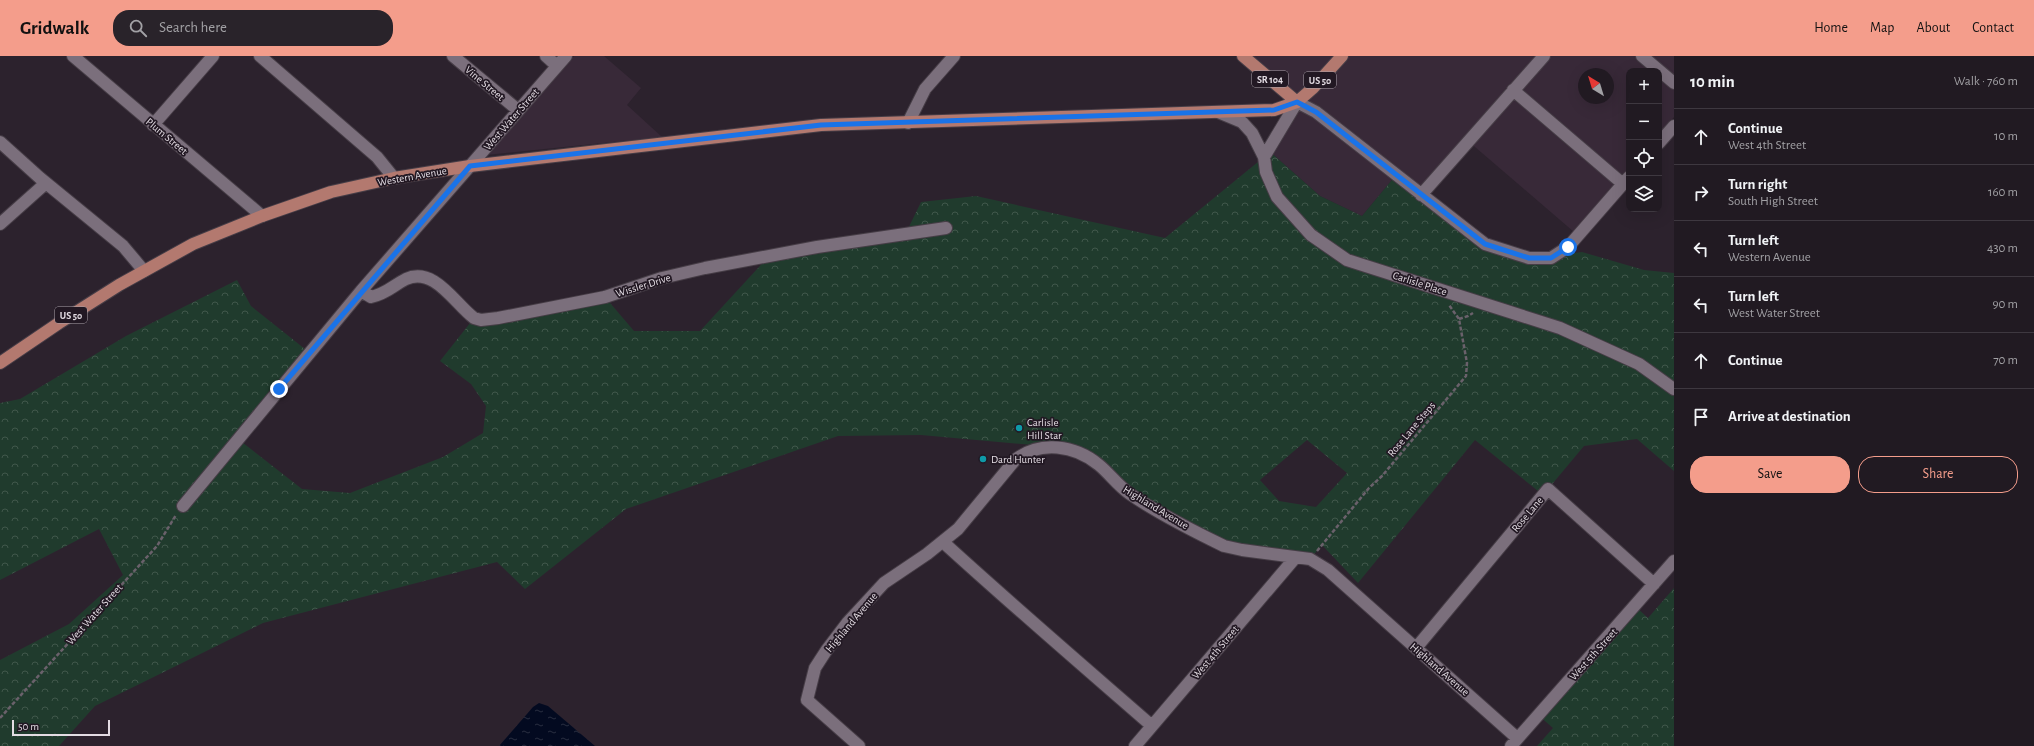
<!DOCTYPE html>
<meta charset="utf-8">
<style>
:root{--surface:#211a22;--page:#29232a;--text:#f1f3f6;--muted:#a2a1a5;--line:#3e3840;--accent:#f49d8b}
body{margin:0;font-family:"Alegreya Sans",sans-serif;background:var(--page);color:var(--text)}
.controls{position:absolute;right:12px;top:12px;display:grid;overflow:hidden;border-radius:8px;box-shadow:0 4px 16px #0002}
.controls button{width:36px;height:36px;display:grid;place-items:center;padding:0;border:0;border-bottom:1px solid var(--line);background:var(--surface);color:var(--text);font:20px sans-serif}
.compass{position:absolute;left:1578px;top:12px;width:36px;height:36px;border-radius:50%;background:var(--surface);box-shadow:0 4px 16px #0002;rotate:322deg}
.scale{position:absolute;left:12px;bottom:10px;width:98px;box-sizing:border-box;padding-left:4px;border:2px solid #e3dce3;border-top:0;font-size:11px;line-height:14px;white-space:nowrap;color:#e3dce3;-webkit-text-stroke:3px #221823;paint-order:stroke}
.stop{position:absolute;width:12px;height:12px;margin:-9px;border:3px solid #1a73e8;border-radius:50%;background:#fff}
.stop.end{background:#1a73e8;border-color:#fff;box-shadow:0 1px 4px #0008}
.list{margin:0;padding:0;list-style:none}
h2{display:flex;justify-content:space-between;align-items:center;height:52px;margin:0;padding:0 16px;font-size:17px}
h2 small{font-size:13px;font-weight:400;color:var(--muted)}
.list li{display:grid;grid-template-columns:26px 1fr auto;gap:12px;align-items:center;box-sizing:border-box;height:56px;padding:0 16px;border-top:1px solid var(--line)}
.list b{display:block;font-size:15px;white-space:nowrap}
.list p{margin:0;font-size:13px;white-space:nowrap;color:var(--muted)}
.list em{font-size:13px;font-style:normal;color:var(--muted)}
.actions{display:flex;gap:8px;padding:12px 16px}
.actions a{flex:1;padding:9px 0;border:1px solid var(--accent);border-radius:16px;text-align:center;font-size:14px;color:var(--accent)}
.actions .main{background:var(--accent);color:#111}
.icon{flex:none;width:22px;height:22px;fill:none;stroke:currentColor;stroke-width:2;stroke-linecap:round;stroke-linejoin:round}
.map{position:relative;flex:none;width:1674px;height:690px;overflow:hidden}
header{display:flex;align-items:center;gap:24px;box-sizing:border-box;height:56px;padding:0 20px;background:var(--accent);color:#111}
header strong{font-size:19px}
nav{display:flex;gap:22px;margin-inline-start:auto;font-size:14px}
.search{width:280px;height:36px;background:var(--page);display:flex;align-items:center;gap:10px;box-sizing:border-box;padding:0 14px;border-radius:16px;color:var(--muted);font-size:15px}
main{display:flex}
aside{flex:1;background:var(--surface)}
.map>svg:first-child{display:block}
</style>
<header>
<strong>Gridwalk</strong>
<div class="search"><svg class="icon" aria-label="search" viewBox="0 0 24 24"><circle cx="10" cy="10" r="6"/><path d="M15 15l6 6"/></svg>Search here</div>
<nav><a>Home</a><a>Map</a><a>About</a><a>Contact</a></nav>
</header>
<main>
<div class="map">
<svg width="1674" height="690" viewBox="0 0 1674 690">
<defs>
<pattern id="forest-crowns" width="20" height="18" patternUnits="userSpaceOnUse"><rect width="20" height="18" fill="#203b2d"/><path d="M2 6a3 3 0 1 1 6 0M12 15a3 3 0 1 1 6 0" fill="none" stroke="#40574b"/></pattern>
<pattern id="water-ripples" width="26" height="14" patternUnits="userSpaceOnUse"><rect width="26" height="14" fill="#030a20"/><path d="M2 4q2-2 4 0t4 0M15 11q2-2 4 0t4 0" fill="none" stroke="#282d40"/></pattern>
</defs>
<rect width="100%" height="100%" fill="#2c222d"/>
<path fill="#382938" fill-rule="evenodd" d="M574,0H604L641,32L627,49L662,81L486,99Z
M1243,0H1674V61L1659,78V15H1629V112L1574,176L1468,85L1421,139L1396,119L1362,160L1320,140L1268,94L1297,46ZM1584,18H1608V42H1584Z"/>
<path fill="url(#forest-crowns)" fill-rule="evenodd" d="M1268,94L1320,140L1362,160L1396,119L1485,188L1537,202L1582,196L1644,214L1674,217V415L1637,383L1584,390L1543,439L1475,384L1358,527L1322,489L1310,503L1242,494L1146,448L1099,409L1044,390L921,379L838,380L626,453L525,533L497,506L263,567L95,650L59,690H0V604L69,568L123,519L99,473L0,524V347L20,343L126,280L237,224L251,250L310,297L238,383L302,433L350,437L443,401L483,377L486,350L471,328L440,305L474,262L605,241L634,275H700L769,200L905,179L921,146L976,140L1165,182L1264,101ZM1307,384L1347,417L1316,451L1279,445L1260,424Z
M1674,532V690H1537L1553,672L1538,659L1635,550L1648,562Z"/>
<path fill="url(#water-ripples)" d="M539,647L548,650L595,690H499L533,651Z"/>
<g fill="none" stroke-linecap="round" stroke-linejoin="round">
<defs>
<path id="minor" d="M73,0L262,160
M260,0L377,101L394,122
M453,0L518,54
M546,0L557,10
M1642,0L1674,27
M1513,34L1623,128
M1218,56L1242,66L1252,77L1264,101
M908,67L925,33L954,0
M153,69L213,0
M0,86L40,122L123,190L144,215
M1659,87L1674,70
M1629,121L1568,191L1551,202H1529L1485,188L1316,56L1297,46L1264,101L1266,116L1277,141L1311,179L1347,204L1560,272L1639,308L1674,333
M1421,139L1544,0
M0,168L46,127
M361,235L371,241C388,237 392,230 406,223C434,210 455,248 474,262L481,264L498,262L605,241L662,222L705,212L817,191L946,172
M183,450L361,235L566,0
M943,486C1012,549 1082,609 1152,670
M1416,592L1548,433L1654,528
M859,690L807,644L815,612L826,595L848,566L884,527L927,498L958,473L1015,404C1040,384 1075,389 1099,409C1110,418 1118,430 1130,438C1159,458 1193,475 1224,490L1242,494L1310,503L1328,514L1517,682
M1135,690L1295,502
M1511,690L1674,505"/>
<path id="major" d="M1243,0L1297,46
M0,307L59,267L119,229L193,188L262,160L331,136L394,122L470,110L821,69L1274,54L1297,46L1313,32L1342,0"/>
</defs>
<use href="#minor" stroke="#463d46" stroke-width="14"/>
<use href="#major" stroke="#463d46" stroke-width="14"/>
<path stroke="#6a616b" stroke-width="2.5" stroke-dasharray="4 2" stroke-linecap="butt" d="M1459,263L1468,260L1473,257
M1317,495L1369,432L1382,420L1466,320L1467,307L1459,263L1449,249
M0,662L157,490L176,459"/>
<use href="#minor" stroke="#7b6f7c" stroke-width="12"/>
<use href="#major" stroke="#b3796f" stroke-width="12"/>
</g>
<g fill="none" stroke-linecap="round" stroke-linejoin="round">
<path stroke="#1a73e8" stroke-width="5" d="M279,333L470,110L821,69L1274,54L1297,46L1316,56L1485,188L1529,202H1551L1568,191"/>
</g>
<g fill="#0f9aa8" stroke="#221823" stroke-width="1.5">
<circle cx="1019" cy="372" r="4"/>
<circle cx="983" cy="403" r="4"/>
</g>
<g text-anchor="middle" stroke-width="3.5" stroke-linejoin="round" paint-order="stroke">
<g fill="#221823" stroke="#a9a1a9" stroke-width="1">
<rect x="1252" y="15" width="36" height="16" rx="3"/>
<rect x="1304" y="16" width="32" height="16" rx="3"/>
<rect x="55" y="251" width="32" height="16" rx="3"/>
</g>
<g font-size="10" font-weight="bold" fill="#e3dce3">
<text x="1270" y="27">SR 104</text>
<text x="1320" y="28">US 50</text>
<text x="71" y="263">US 50</text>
</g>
<g font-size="11" fill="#e3dce3" stroke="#221823">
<text transform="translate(485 27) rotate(40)" y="4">Vine Street</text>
<text transform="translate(511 63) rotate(-49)" y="4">West Water Street</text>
<text transform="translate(167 80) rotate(40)" y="4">Plum Street</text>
<text transform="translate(412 120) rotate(-10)" y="4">Western Avenue</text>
<text transform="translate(1420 227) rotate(18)" y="4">Carlisle Place</text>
<text transform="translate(643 229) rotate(-17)" y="4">Wissler Drive</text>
<text transform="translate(1411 373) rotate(-50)" y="4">Rose Lane Steps</text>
<text transform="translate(1156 451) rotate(31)" y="4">Highland Avenue</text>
<text transform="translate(1527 458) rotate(-50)" y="4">Rose Lane</text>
<text transform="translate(94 558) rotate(-48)" y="4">West Water Street</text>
<text transform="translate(851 566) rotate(-50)" y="4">Highland Avenue</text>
<text transform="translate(1215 596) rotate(-50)" y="4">West 4th Street</text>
<text transform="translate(1593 598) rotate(-48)" y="4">West 5th Street</text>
<text transform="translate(1440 613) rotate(41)" y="4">Highland Avenue</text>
</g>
<g font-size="11" fill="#e3dce3" stroke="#221823" text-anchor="start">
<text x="1027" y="370">Carlisle<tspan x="1027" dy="13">Hill Star</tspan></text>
<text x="991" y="407">Dard Hunter</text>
</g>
</g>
</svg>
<div class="controls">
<button>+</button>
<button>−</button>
<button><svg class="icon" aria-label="locate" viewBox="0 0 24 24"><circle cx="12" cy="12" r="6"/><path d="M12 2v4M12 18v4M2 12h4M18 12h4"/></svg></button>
<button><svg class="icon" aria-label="layers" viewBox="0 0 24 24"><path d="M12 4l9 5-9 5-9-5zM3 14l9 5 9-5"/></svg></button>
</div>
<svg class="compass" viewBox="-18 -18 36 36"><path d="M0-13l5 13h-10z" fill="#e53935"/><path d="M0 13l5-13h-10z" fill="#a2a1a5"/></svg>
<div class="scale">50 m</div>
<div class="stop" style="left:1568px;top:191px"></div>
<div class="stop end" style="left:279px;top:333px"></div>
</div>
<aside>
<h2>10 min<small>Walk · 760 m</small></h2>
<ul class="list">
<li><svg class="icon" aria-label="ahead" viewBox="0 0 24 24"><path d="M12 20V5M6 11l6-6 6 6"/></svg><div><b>Continue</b><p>West 4th Street</p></div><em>10 m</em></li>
<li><svg class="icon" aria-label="right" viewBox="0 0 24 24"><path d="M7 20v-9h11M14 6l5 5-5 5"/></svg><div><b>Turn right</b><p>South High Street</p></div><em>160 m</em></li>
<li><svg class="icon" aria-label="left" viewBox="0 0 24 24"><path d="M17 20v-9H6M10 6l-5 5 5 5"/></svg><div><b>Turn left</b><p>Western Avenue</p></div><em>430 m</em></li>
<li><svg class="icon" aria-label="left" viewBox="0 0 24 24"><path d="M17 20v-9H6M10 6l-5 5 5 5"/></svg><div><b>Turn left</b><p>West Water Street</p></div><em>90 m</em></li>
<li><svg class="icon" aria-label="ahead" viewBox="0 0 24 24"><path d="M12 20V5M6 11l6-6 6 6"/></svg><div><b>Continue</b></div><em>70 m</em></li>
<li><svg class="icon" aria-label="arrive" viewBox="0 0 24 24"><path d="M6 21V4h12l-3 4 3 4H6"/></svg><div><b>Arrive at destination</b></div></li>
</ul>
<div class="actions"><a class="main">Save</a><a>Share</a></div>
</aside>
</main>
